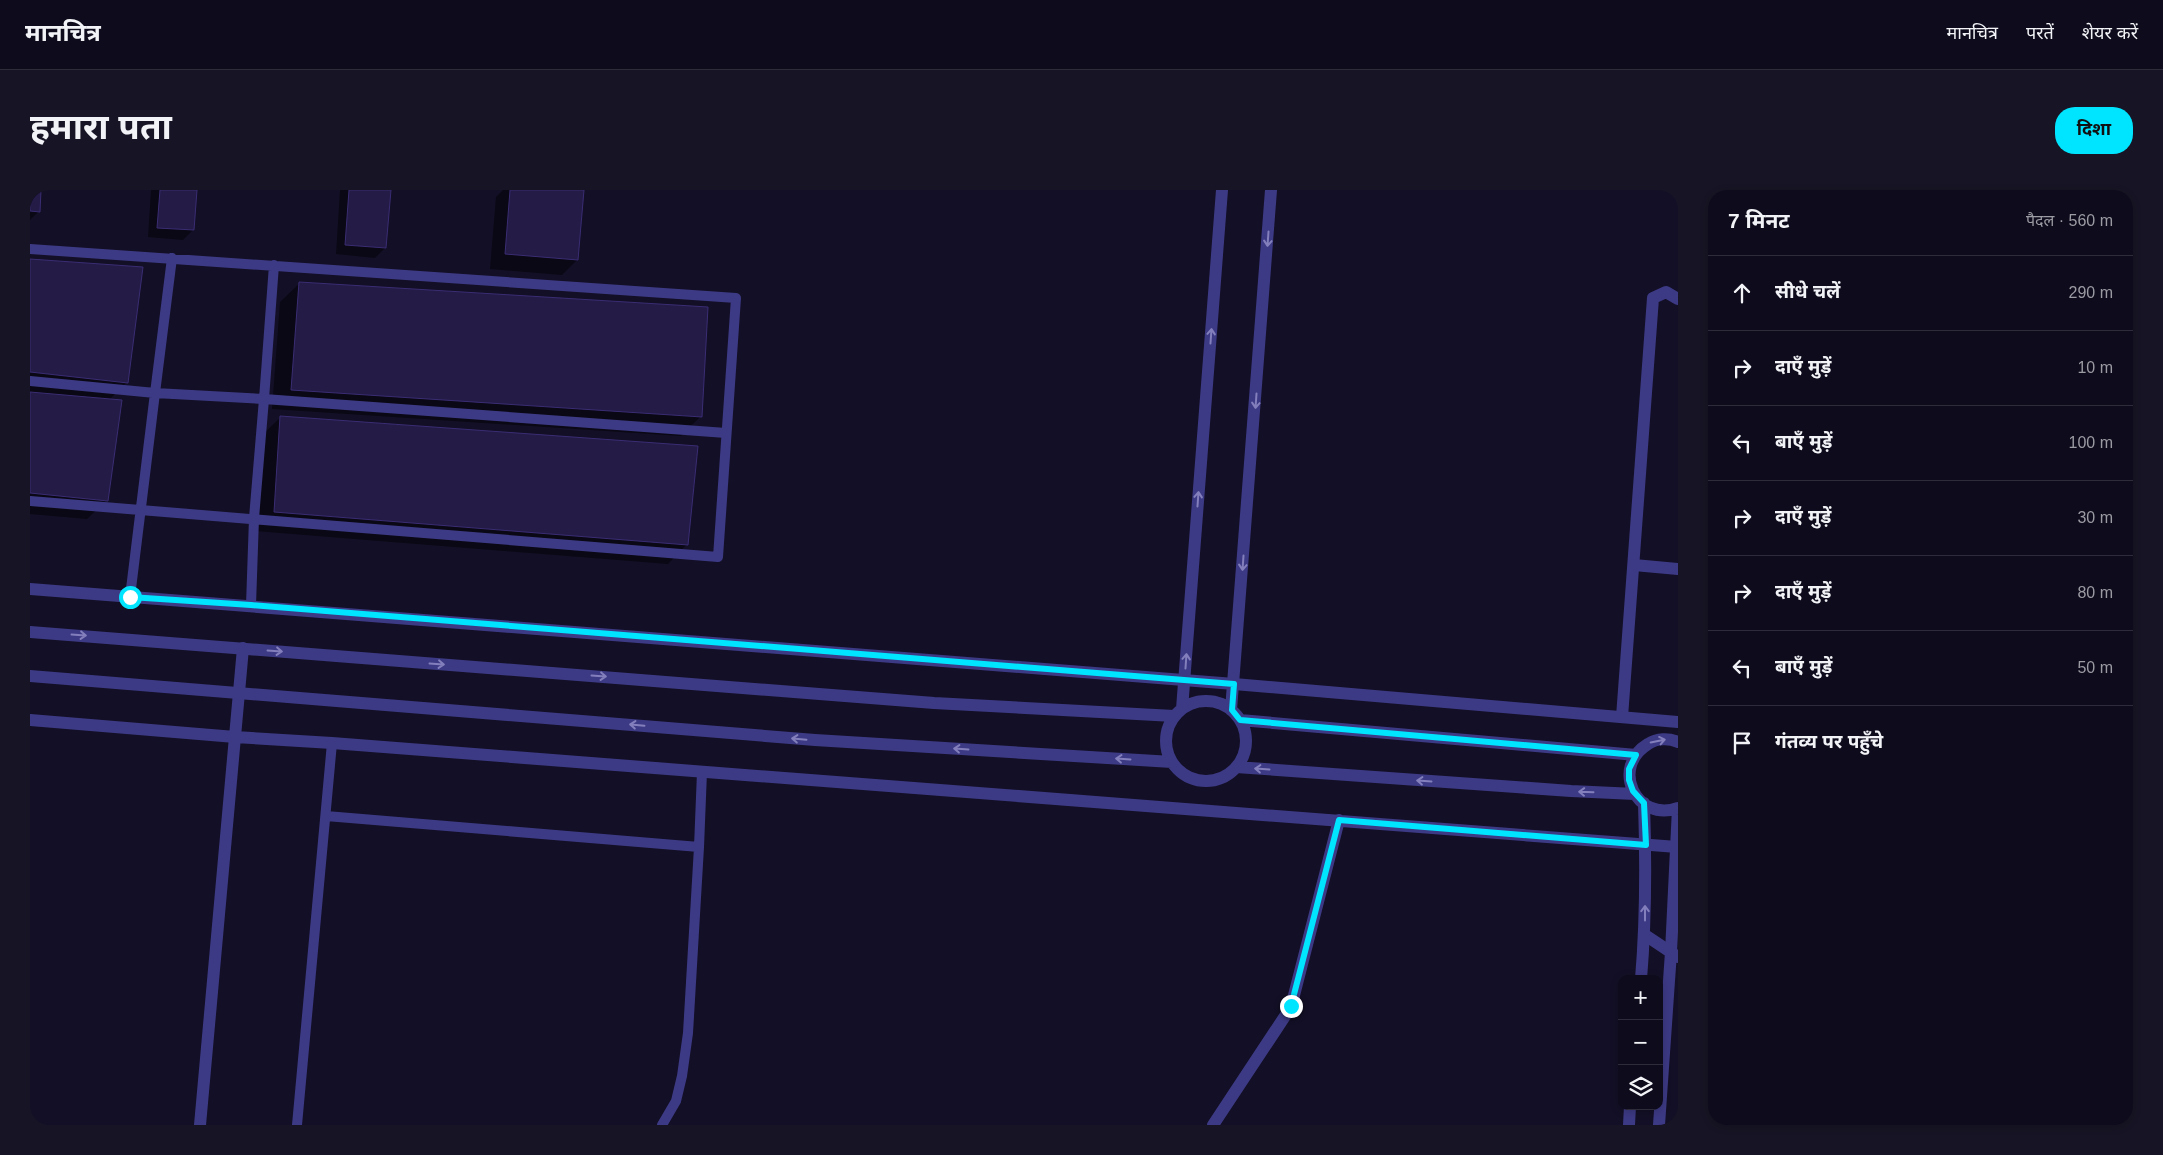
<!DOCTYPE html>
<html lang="hi">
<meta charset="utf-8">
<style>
:root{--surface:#0e0b1c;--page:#171425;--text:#f1f3f6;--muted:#9b9ba3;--line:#2e2b3b;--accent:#00e5ff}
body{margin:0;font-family:Helvetica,"Noto Sans Devanagari",sans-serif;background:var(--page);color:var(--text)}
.controls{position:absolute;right:15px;bottom:15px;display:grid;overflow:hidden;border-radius:10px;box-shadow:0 2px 8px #0003}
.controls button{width:45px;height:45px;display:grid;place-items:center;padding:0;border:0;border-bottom:1px solid var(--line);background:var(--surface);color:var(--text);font:25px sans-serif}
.stop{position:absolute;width:15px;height:15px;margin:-11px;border:4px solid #00e5ff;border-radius:50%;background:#fff}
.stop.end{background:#00e5ff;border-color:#fff;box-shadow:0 1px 5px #0008}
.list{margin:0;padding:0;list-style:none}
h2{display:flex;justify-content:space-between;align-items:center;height:65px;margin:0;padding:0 20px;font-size:21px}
h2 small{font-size:16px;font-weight:400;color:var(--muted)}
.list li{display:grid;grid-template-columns:32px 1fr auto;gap:15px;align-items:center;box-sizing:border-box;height:75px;padding:0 20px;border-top:1px solid var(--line)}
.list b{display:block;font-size:19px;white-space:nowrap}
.list em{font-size:16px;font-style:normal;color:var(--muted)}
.icon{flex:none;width:28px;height:28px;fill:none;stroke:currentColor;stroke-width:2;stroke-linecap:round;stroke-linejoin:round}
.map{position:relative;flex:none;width:1648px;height:935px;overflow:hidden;border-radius:20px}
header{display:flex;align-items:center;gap:30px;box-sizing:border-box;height:70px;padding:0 25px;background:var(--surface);border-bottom:1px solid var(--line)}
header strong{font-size:24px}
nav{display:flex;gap:28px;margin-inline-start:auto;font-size:18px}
.intro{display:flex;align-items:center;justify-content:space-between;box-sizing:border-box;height:120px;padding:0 30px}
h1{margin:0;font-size:35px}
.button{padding:12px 22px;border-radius:20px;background:var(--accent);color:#111;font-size:18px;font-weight:700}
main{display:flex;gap:30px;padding:0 30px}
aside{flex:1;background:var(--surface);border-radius:20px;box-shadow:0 2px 8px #0003}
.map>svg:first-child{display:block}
</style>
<header>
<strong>मानचित्र</strong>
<nav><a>मानचित्र</a><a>परतें</a><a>शेयर करें</a></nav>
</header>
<div class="intro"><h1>हमारा पता</h1><a class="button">दिशा</a></div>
<main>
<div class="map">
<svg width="1648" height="935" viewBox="0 0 1648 935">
<rect width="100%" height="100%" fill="#130f26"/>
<path fill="#0007" d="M0,0H10L9,21L0,30Z
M121,0H166L163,40L153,50L118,47Z
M310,0H359L355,58L345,68L306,64Z
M473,0H553L547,70L532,85L460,79L466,7Z
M0,70L97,192L79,210L77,310L57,329L0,324Z
M270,93L671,226L651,246L242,219L250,112Z
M251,227L657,354L638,374L225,341L231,246Z"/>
<path fill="#241b47" stroke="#3b2d73" d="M0,0H11L10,22L0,21Z
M130,0H167L164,40L127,38Z
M319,0H361L356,58L315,55Z
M480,0H554L548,70L475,64Z
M0,69L113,77L98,193L0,182Z
M269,92L678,117L672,227L261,200Z
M0,202L92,210L78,311L0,303Z
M250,226L668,256L658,355L244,322Z"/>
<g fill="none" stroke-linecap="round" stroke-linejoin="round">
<path stroke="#3d3a85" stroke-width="10" d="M0,59L706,108L688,367L0,311
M244,75L234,209L696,243
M0,191L125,203L142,68
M100,407L125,203L234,209L224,328L221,415
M296,626L669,657L658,843L652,886L646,911L632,935
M669,657L672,582
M267,935L302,553"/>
<path stroke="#3d3a85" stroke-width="12" d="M1604,375L1648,379
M0,399L1204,494L1648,532
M1592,527L1623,108L1636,102L1648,109
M0,530L205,547L302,553L1647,657
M1615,745L1648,767
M170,935L213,458
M1183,935L1261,817L1309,630"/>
<path stroke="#3d3a85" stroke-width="12" d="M0,442L904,513L1144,526
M0,486L785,550L1142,572
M1136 551a40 40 0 1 1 80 0a40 40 0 1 1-80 0Z
M1152,519L1192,0
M1201,520L1241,0
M1210,530L1606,565
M1648,552C1639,548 1627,548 1618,554C1580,577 1606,633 1648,618
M1206,577L1541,601L1605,604
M1611,789C1616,730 1616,672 1614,613
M1599,935L1600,916
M1629,935L1641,762L1648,618"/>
</g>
<defs><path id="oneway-shaft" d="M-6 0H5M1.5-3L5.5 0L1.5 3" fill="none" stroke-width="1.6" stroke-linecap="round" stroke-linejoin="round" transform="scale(1.25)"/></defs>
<g stroke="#837fbc">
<use href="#oneway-shaft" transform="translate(1238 49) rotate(94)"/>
<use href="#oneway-shaft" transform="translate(1181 146) rotate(-86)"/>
<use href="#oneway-shaft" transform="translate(1226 211) rotate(94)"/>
<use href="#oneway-shaft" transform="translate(1168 309) rotate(-86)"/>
<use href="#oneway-shaft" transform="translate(1213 373) rotate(94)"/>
<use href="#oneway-shaft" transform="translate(49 445) rotate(4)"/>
<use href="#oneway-shaft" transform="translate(245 461) rotate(4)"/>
<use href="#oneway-shaft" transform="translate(1156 471) rotate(-86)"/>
<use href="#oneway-shaft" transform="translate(407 474) rotate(4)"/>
<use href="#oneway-shaft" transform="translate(569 486) rotate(4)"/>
<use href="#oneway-shaft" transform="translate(607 535) rotate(-175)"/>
<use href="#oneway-shaft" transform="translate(769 549) rotate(-175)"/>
<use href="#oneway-shaft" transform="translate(1628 551) rotate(-11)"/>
<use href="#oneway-shaft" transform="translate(931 559) rotate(-176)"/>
<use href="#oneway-shaft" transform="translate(1093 569) rotate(-176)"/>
<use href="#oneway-shaft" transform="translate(1232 579) rotate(-176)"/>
<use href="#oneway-shaft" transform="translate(1394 591) rotate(-176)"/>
<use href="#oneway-shaft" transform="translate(1556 602) rotate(-178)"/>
<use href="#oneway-shaft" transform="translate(1615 723) rotate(-90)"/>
</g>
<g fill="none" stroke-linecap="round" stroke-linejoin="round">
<path stroke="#00e5ff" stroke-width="6" d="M100,407L221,415L1204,494L1202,520L1210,530L1606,565L1599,579V590L1603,601L1614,613L1616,655L1309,630L1261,816"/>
</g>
</svg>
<div class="controls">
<button>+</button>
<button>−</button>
<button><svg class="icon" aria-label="layers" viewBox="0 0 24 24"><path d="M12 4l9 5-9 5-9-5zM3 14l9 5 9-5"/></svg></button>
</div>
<div class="stop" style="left:100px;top:407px"></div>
<div class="stop end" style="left:1261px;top:816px"></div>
</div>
<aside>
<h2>7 मिनट<small>पैदल · 560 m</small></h2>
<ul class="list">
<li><svg class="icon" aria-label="ahead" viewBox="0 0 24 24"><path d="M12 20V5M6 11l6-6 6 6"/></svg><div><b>सीधे चलें</b></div><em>290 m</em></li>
<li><svg class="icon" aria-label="right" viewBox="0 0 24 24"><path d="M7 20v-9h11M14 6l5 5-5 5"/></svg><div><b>दाएँ मुड़ें</b></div><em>10 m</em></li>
<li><svg class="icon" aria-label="left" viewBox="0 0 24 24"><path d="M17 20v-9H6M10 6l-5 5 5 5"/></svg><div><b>बाएँ मुड़ें</b></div><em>100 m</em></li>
<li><svg class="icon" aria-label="right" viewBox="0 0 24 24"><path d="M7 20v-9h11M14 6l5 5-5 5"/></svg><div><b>दाएँ मुड़ें</b></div><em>30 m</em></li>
<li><svg class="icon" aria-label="right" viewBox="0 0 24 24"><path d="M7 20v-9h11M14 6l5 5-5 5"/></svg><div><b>दाएँ मुड़ें</b></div><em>80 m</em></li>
<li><svg class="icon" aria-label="left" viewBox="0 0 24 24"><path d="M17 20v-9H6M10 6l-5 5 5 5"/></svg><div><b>बाएँ मुड़ें</b></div><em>50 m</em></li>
<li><svg class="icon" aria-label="arrive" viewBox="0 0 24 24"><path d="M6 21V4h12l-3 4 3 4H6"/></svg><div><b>गंतव्य पर पहुँचे</b></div></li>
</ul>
</aside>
</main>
